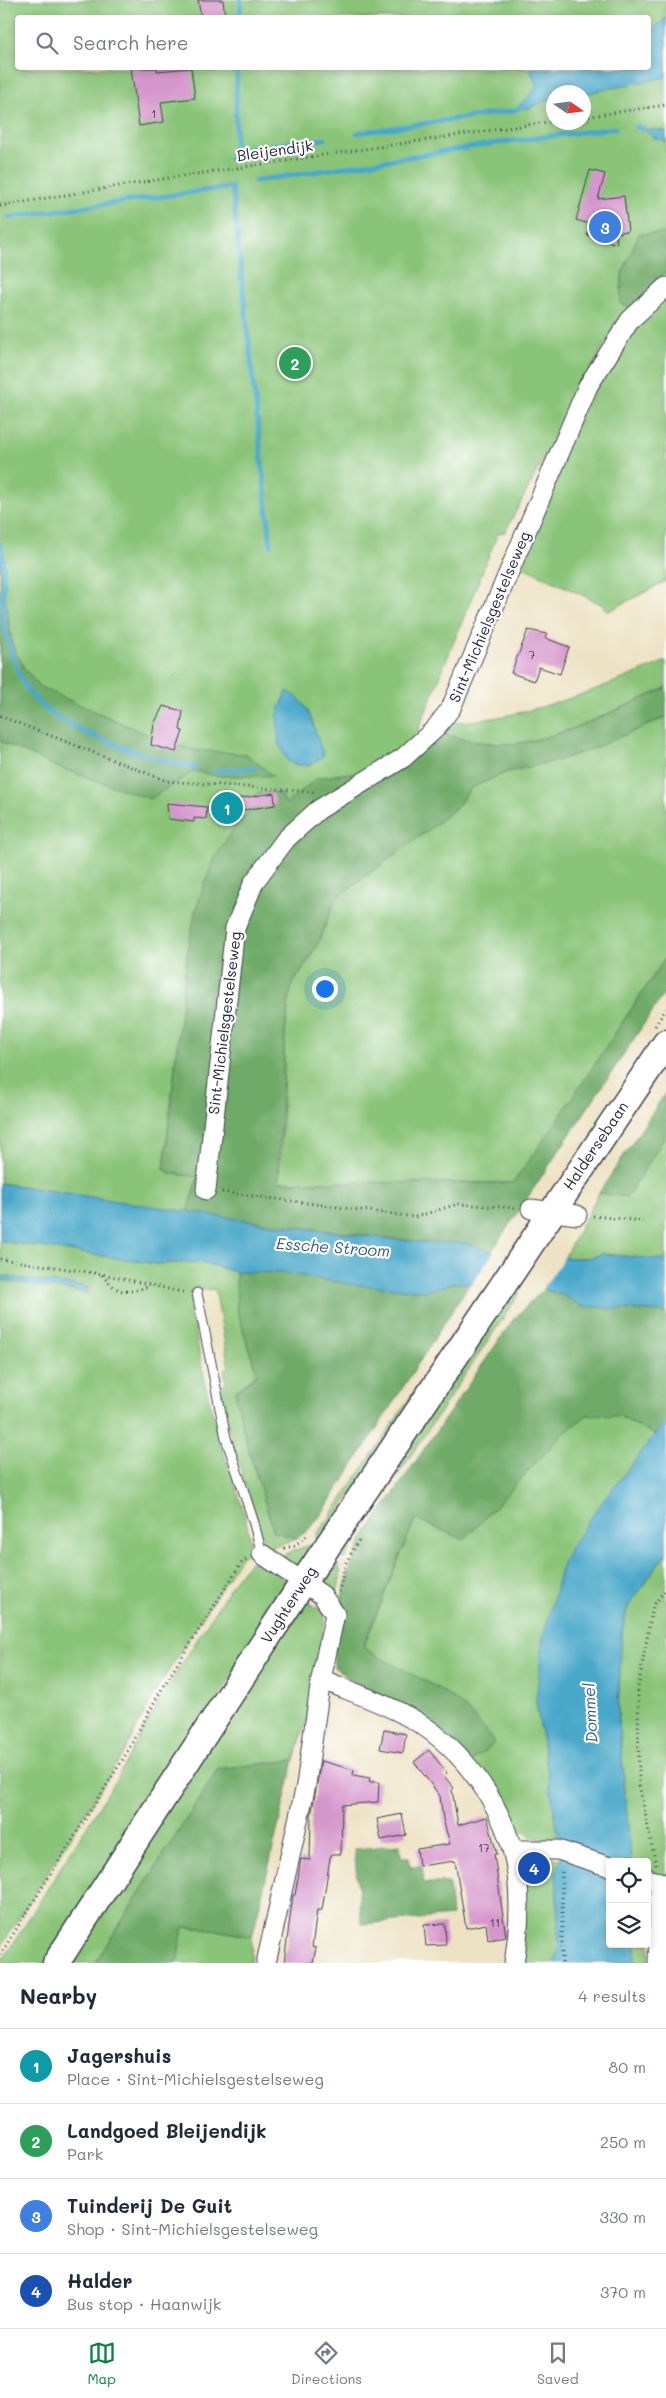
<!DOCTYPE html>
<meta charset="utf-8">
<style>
:root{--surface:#fff;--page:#f6f6f7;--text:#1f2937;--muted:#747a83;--line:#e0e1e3;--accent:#0b8043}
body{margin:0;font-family:Mali,sans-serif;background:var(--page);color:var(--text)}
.controls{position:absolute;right:15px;bottom:15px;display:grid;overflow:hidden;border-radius:5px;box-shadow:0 2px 8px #0003}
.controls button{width:45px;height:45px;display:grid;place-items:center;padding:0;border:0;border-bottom:1px solid var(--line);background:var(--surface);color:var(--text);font:25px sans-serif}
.compass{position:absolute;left:546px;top:85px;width:45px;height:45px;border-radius:50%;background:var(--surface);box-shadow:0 2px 8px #0003;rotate:103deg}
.you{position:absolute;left:324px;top:988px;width:18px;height:18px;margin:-12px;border:4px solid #fff;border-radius:50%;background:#1a73e8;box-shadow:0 0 0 8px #1a73e833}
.badge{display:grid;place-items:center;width:32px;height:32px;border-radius:50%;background:var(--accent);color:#fff;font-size:16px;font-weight:700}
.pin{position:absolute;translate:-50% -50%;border:2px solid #fff;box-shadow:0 1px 5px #0006}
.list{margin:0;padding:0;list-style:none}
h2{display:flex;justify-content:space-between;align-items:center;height:65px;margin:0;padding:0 20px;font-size:21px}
h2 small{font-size:16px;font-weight:400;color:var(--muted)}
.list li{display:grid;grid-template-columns:32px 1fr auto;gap:15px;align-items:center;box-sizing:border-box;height:75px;padding:0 20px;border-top:1px solid var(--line)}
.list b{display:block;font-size:19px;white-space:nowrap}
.list p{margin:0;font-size:16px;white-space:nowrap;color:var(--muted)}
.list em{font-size:16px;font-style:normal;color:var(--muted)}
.icon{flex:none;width:28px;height:28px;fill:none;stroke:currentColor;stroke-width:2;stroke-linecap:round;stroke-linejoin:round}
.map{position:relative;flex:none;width:666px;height:1963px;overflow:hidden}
.search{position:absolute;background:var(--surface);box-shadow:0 2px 8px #0003;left:15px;right:15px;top:15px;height:55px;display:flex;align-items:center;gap:12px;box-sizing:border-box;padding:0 18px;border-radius:5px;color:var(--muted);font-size:19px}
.sheet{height:365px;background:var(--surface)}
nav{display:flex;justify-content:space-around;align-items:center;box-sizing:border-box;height:70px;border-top:1px solid var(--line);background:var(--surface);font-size:14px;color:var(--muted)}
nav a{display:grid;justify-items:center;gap:2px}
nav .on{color:var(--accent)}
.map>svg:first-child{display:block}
</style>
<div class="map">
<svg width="666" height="1963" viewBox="0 0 666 1963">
<rect width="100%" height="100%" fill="#fff"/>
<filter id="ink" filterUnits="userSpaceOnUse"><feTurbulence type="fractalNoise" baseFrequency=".02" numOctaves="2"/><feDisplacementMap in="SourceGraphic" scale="10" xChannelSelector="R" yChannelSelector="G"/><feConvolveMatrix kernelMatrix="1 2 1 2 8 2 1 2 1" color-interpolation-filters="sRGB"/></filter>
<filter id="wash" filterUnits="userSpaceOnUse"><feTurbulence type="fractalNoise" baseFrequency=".0096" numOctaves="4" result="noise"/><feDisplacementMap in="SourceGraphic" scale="20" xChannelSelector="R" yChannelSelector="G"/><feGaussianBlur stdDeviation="1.12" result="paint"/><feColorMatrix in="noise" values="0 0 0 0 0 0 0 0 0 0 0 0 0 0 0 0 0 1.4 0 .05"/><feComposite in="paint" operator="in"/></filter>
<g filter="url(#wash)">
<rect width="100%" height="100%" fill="#ede2c3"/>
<path fill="#8ac478" stroke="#56735a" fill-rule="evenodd" d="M0,0H666V267L643,286L620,319L602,349L505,532L498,533L411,748L187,954L164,1169L171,1174L197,1177L188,1213L0,1183V741L57,767L0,733ZM18,18H648V68H18ZM554,92H584V122H554Z
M666,293V581L607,612L603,605L523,567L548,482L590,395L645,313Z
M666,661V688C623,706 565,737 519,743C490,746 460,739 432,731L439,723C517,722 595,691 666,661Z
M666,717V957L551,1130L513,1183L278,1182L281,1157L285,1034L289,999L292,985L310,959L335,901L341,894L426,832L457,807L471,788L507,772L559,760L595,748Z
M666,1135V1260L602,1254L590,1258H564L599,1193L627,1197Z
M0,1241L157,1264L201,1262L236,1272L237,1310L257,1374L235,1392L246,1441L274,1532L297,1538L268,1548L264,1544L227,1425L220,1386L226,1384L224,1369L229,1368L215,1289L191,1292C194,1337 207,1395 219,1438C230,1475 248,1512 251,1551L240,1558L157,1689L123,1754L0,1948V1280L87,1293L88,1287L0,1276Z
M482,1290L489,1291L320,1541L316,1538L317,1533L328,1520Z
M509,1292L520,1293L364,1525L345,1559L334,1551Z
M587,1415L619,1416L655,1435L562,1566L557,1585L536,1702L560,1846L530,1836L507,1821L471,1762L494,1743L363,1648L415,1519L563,1434Z
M309,1545L315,1548L299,1566H291L278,1557Z
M666,1553V1877L647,1870V1862H631L618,1710L622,1631L628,1607Z
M330,1558C347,1569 339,1580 336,1597L323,1577L324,1567Z
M259,1560L287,1582V1590L49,1963H1L117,1778L163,1694L236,1578L249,1563Z
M308,1602L324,1612L325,1620L307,1719L294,1760L218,1769L95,1963H66L300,1604Z
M533,1856L561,1859L556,1873L559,1949L554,1963H520L522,1866Z
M647,1886L652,1889L649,1963H634L636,1944H647Z
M182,1927L211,1929L252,1937L251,1963H177Z"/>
<path fill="#6faa68" stroke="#486652" d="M666,233V274L632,308L620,303L622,274L639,234Z
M0,559L12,644L24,668L40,687L167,743L195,750L246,754L273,776H217L194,771L150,799L57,767L0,741Z
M666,688V717L595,748L559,760L507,772L471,788L457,807L426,832L341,894L335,901L318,944L292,985L289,999L285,1034L278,1182L513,1183L551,1130L666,957V991L491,1252L464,1243L418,1242L188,1213L197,1177L171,1173L164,1169L187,954L195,912L212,863L238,821L247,815L258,793H280L286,804L317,778L348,773L375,778L432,731C460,739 490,746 519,743C565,737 623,706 666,688Z
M666,1092V1135L627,1197L599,1193Z
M236,1272L285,1273L350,1284L426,1291L453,1283H470L321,1515L307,1531L297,1538L274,1532L246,1441L235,1392L257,1374L237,1310Z
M543,1289L565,1296L581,1306L666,1312V1420L655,1435L619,1416L587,1415L563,1434L464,1540L415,1519L363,1647C417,1682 455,1684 494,1743L471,1762L379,1695L351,1680L334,1667C334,1622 344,1574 365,1535L513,1320Z
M294,1760L252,1937L211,1929L183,1927L177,1963H95L218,1769Z
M400,1845L401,1857H409L410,1866H422L424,1883H449L452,1916L362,1924L354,1849Z"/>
<path fill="#4aa8c9" stroke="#366582" d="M666,18V77L584,94L554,92L553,99L542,102L528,109L519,106L537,87L530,68H648L649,32Z
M644,129L666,131V142L653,137Z
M287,691C314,703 313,732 324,755L311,765H295L288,761L279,745L277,716Z
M0,1183L283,1226L418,1242L465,1243L491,1252L564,1258H590L602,1254L666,1260V1312L581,1306L565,1296L543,1289L470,1283H453L426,1291L350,1284L285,1273L236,1272L201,1262L157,1264L0,1241Z
M0,1276L88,1287L87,1293L0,1280Z
M666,1420V1553L628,1607L622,1631L618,1710L631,1862H610V1944H636L634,1963H554L559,1949L556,1873L561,1859L560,1846L536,1702L543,1637L562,1566L570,1548L594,1513Z"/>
<path fill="#ede2c3" d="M495,1250L565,1256L541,1292L471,1285Z"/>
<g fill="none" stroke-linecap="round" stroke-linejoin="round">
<path stroke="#4aa8c9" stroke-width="5" d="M240,18L241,0
M237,68L235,149L325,139
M636,127L644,129
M357,133L512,111L523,107
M230,159L235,149
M255,181L504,142L615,128
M9,217L232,187L271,545
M0,544C2,553 4,562 4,571C5,589 1,610 5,628C11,652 18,680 34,698C63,731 152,760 195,767
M216,771L255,768"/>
</g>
<g id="blocks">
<path fill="#d596cb" d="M198,0H223L225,16L201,18Z
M131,68H157V71L191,68L195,98L161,102L164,122L139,126Z
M590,170L605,174L598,199L624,196L628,231L616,233L617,244L587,235L590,224L576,220Z
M528,630L547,634L545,638L569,647L560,674L539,667L534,681L511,673Z
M163,706L183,711L180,730L183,731L176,752L151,745L154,724Z
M274,793L275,805L238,811L236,820L217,818L219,797L236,799Z
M167,803L207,807L206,819L194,818V822L168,819Z
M384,1730L406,1734L403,1753L380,1749Z
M429,1750L447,1773L444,1776L454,1788L452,1790L458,1825L487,1817L497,1854H494L506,1937L488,1940L486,1924L466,1928L455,1861L419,1866L417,1849L450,1844L443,1819L440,1796L414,1762Z
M321,1761L354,1770L353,1775L370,1778L369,1782H379L378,1802L342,1805L341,1854H332L330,1858L322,1910H317L312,1947L316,1948L313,1963H284L293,1895H295L301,1859L310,1860L311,1816Z
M402,1814L406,1835L381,1840L377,1819Z
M445,1924L446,1945L426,1946L424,1925Z"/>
</g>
</g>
<g filter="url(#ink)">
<use href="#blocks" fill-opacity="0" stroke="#403f4f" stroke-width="1"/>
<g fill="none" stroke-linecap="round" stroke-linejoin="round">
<defs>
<path id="service" d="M197,1293L226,1438L253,1520L262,1554"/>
<path id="minor" d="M206,1190L235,928L254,882L286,839L318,810L403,758L435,729L451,708L588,386L630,320L666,287
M531,1209L577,1215
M262,1554L322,1595L335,1614L321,1679L306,1785L266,1963
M321,1679C349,1691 379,1701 405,1715C456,1741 497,1795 512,1849C522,1886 520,1926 514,1963
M512,1850H558L610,1867
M647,1879L660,1882L658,1963"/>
<path id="secondary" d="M56,1963L304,1581L666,1043"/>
</defs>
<use href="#service" stroke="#403f4f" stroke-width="11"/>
<use href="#minor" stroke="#403f4f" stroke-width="21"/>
<use href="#secondary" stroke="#403f4f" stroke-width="29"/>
<path stroke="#403f4f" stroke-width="3" stroke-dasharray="1 4" stroke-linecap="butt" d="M584,117L666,105
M0,206L149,181L554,121
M0,716L167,781L314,792
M655,1026L666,1009
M222,1192L415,1217L458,1204L515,1208
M593,1216L643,1221
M0,1259L102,1274L186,1293
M102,1275C119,1295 125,1294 150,1286
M284,1548L294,1546L308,1535
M339,1592L345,1564L359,1540
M656,1865L639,1785L638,1687L653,1606L666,1589
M0,1955L123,1759L164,1685L242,1562L247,1560
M562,1963V1868"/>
<use href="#service" stroke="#fff" stroke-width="9"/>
<use href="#minor" stroke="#fff" stroke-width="19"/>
<use href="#secondary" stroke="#fff" stroke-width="26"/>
</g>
</g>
<g text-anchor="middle" stroke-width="4.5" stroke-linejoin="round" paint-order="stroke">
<g font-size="12" fill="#4f3f5f">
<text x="154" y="118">1</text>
<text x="532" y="659">7</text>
<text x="484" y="1852">17</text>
<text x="495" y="1927">11</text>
</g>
<g font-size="15" fill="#22223b" stroke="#fff">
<text transform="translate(275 151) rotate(-8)" y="5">Bleijendijk</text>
<text transform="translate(490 617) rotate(-67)" y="5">Sint-Michielsgestelseweg</text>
<text transform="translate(225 1023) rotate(-83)" y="5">Sint-Michielsgestelseweg</text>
<text transform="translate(596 1146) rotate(-56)" y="5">Haldersebaan</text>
<text transform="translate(289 1605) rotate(-57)" y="5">Vughterweg</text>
</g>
<g font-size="16" font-style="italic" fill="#345e7b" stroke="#fff">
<text transform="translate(333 1247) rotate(4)" y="6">Essche Stroom</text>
<text transform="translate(590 1713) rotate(-93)" y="6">Dommel</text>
</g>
</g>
</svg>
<div class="controls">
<button><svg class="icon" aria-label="locate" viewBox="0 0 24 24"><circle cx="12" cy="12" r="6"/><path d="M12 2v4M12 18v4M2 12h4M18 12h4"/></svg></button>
<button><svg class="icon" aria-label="layers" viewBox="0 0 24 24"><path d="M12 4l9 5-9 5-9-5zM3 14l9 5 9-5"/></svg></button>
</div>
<svg class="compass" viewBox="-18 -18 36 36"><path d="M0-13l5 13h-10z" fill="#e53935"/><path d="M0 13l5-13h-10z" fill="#747a83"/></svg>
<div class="you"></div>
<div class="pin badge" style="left:227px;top:808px;background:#0f9aa8">1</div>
<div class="pin badge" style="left:295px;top:363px;background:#2e9e5b">2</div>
<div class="pin badge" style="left:605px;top:227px;background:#3f7fe0">3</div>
<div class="pin badge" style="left:534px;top:1868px;background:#1a4fb4">4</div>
<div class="search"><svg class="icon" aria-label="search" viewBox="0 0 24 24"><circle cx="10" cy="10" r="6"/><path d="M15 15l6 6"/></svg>Search here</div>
</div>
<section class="sheet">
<h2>Nearby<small>4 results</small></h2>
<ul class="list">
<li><span class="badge" style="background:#0f9aa8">1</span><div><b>Jagershuis</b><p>Place · Sint-Michielsgestelseweg</p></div><em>80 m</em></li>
<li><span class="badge" style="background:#2e9e5b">2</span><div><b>Landgoed Bleijendijk</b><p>Park</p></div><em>250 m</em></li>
<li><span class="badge" style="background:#3f7fe0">3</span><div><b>Tuinderij De Guit</b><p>Shop · Sint-Michielsgestelseweg</p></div><em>330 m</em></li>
<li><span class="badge" style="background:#1a4fb4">4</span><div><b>Halder</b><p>Bus stop · Haanwijk</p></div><em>370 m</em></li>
</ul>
</section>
<nav>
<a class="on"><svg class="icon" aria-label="map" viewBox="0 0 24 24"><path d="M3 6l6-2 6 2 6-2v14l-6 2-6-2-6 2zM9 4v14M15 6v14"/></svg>Map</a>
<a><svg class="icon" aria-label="directions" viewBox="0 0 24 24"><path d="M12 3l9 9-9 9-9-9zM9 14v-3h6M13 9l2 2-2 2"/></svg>Directions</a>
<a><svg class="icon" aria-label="saved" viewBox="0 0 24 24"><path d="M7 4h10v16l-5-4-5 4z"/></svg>Saved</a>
</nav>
